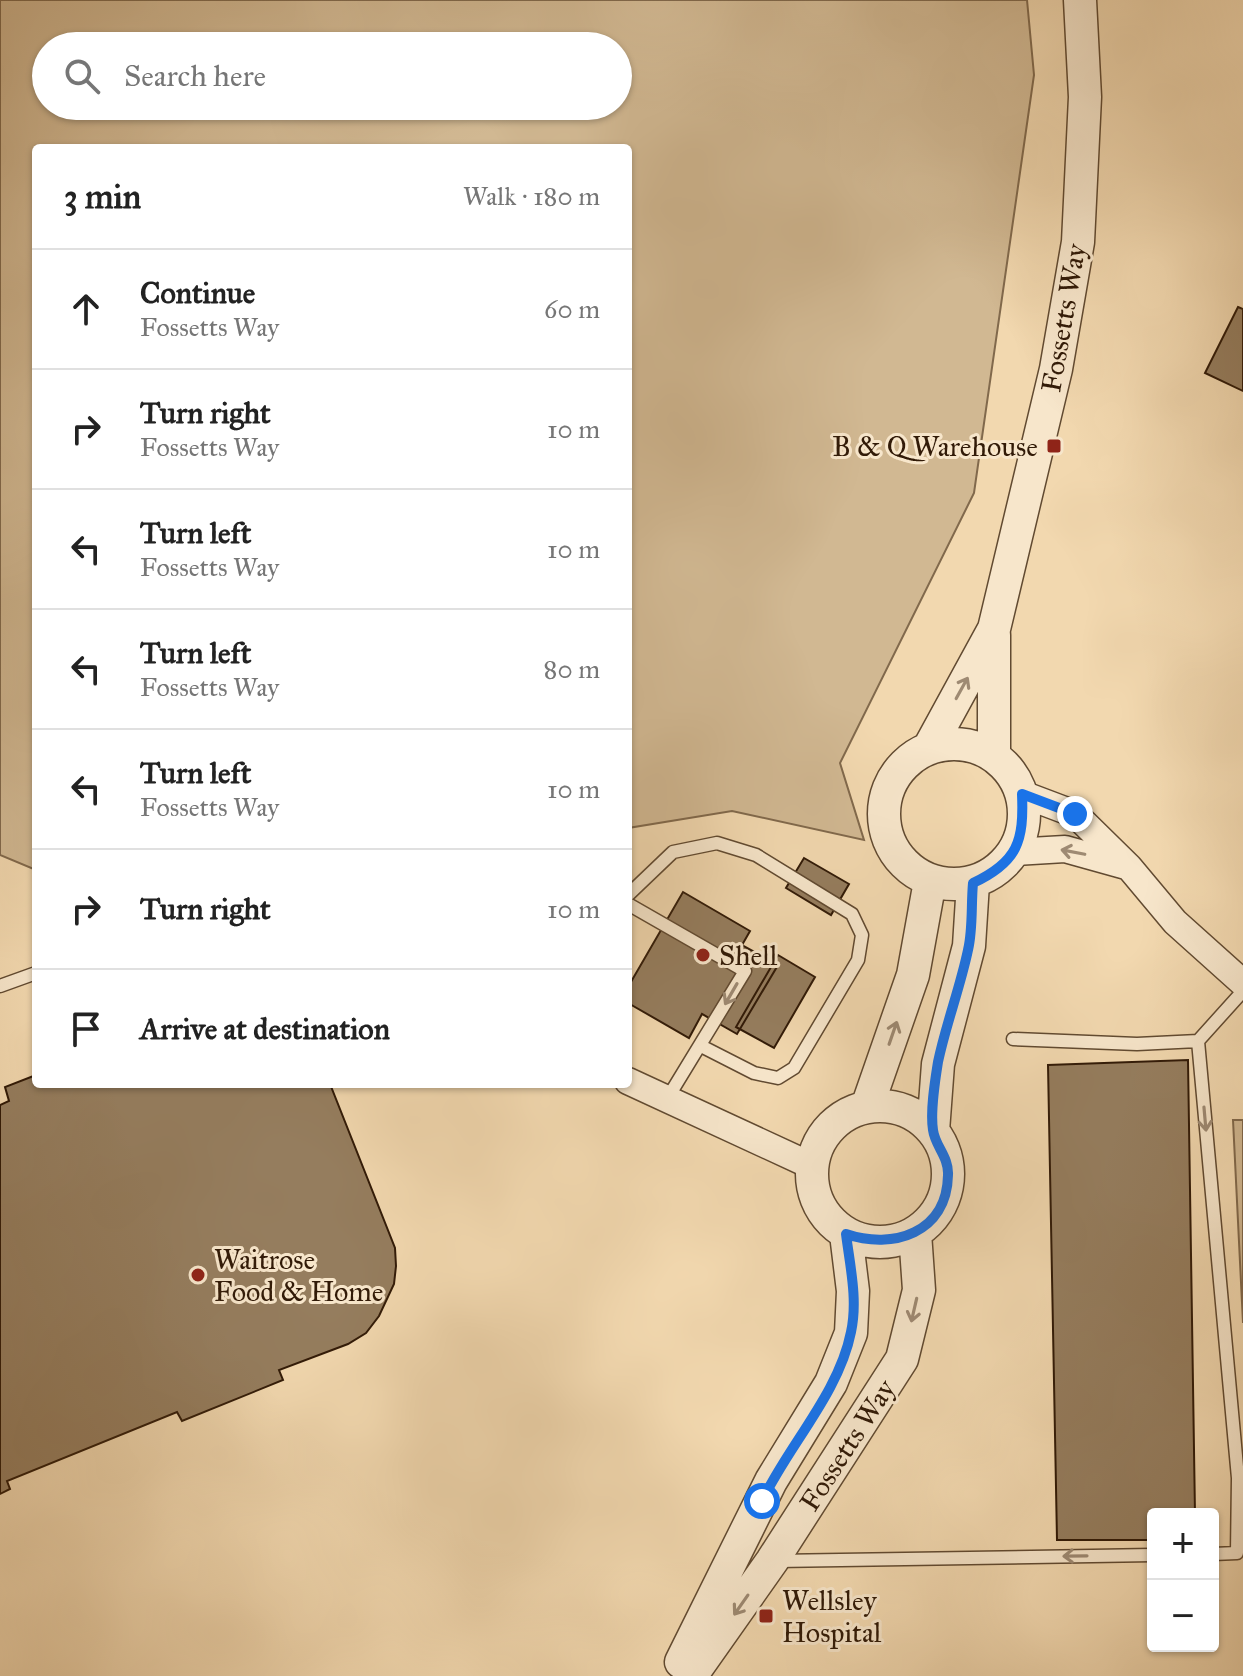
<!DOCTYPE html>
<meta charset="utf-8">
<style>
:root{--surface:#fff;--page:#f2f2f2;--text:#222;--muted:#767676;--line:#e0e0e0}
body{margin:0;font-family:"IM FELL Great Primer",serif;background:var(--page);color:var(--text)}
.controls{position:absolute;right:24px;bottom:24px;display:grid;overflow:hidden;border-radius:8px;box-shadow:0 2px 6px #0004}
.controls button{width:72px;height:72px;display:grid;place-items:center;padding:0;border:0;border-bottom:2px solid var(--line);background:var(--surface);color:var(--text);font:40px sans-serif}
.stop{position:absolute;width:24px;height:24px;margin:-18px;border:6px solid #1a73e8;border-radius:50%;background:#fff}
.stop.end{background:#1a73e8;border-color:#fff;box-shadow:0 2px 8px #0008}
.list{margin:0;padding:0;list-style:none}
h2{display:flex;justify-content:space-between;align-items:center;height:104px;margin:0;padding:0 32px;font-size:34px}
h2 small{font-size:26px;font-weight:400;color:var(--muted)}
.list li{display:grid;grid-template-columns:52px 1fr auto;gap:24px;align-items:center;box-sizing:border-box;height:120px;padding:0 32px;border-top:2px solid var(--line)}
.list b{display:block;font-size:30px;white-space:nowrap}
.list p{margin:0;font-size:26px;white-space:nowrap;color:var(--muted)}
.list em{font-size:26px;font-style:normal;color:var(--muted)}
.icon{flex:none;width:44px;height:44px;fill:none;stroke:currentColor;stroke-width:2;stroke-linecap:round;stroke-linejoin:round}
.map{position:relative;flex:none;width:1243px;height:1676px;overflow:hidden}
.search{position:absolute;background:var(--surface);box-shadow:0 2px 6px #0004;left:32px;top:32px;width:600px;height:88px;display:flex;align-items:center;gap:20px;box-sizing:border-box;padding:0 28px;border-radius:44px;color:var(--muted);font-size:30px}
.panel{position:absolute;background:var(--surface);box-shadow:0 2px 6px #0004;left:32px;top:144px;width:600px;height:944px;border-radius:8px}
.map>svg:first-child{display:block}
</style>
<div class="map">
<svg width="1243" height="1676" viewBox="0 0 1243 1676">
<rect width="100%" height="100%" fill="#f2d8af"/>
<filter id="stains"><feTurbulence type="fractalNoise" baseFrequency=".0025" numOctaves="4"/><feColorMatrix values="0 0 0 0 .2 0 0 0 0 .09 0 0 0 0 .02 0 0 0 .5 -.17"/></filter>
<radialGradient id="worn" r=".72"><stop offset=".6" stop-color="#630" stop-opacity="0"/><stop offset="1" stop-color="#630" stop-opacity=".3"/></radialGradient>
<path fill="#d1b892" stroke="#81694c" stroke-width="2" fill-rule="evenodd" d="M0,0H1027L1034,75L974,493L840,763L864,840L732,811L628,828V148H36V870L0,855ZM46,46H618V106H46Z
M1233,1120H1243V1323Z"/>
<path fill="#957d5e" stroke="#311a07" stroke-width="2" d="M1238,307L1243,309V391L1205,373Z
M804,858L849,884L831,915L786,888Z
M683,892L750,931L742,945L778,965L737,1034L702,1014L689,1038L628,1003V987Z
M778,955L815,977L774,1048L736,1027Z
M1188,1060L1195,1514H1153V1540H1057L1048,1065Z
M36,1075V1084H330L395,1248L396,1266L394,1284L379,1316L366,1333L348,1344L279,1370L283,1380L182,1421L177,1412L7,1481L10,1489L0,1494V1105L9,1101L5,1087Z"/>
<g fill="none" stroke-linecap="round" stroke-linejoin="round">
<defs>
<path id="service" d="M628,895L673,852L717,843L756,855L852,914L862,935L858,960L794,1068L778,1078L754,1073L701,1046
M628,904L745,971L667,1099
M0,986L36,973
M1013,1039L1137,1044L1198,1041L1243,991
M1198,1041L1238,1478L1237,1553L1213,1554
M776,1561L1153,1555"/>
<path id="minor" d="M1022,794L1075,814L1129,867L1175,922L1243,983
M1014,852L1065,849L1126,866
M628,1081L812,1166"/>
<path id="tertiary" d="M884 814a70 70 0 1 1 140 0a70 70 0 1 1-140 0Z
M929,748L994,629L1056,369L1078,242L1085,97L1080,0
M994,756V635
M812 1174a68 68 0 1 1 136 0a68 68 0 1 1-136 0Z
M867,1107L913,975L930,881
M933,1131L938,1064L969,946L973,883
M681,1662L771,1481L831,1383L851,1333L853,1291L846,1234
M691,1676L772,1561L902,1359L919,1290L915,1233"/>
</defs>
<use href="#service" stroke="#614a31" stroke-width="15"/>
<use href="#minor" stroke="#614a31" stroke-width="29"/>
<use href="#tertiary" stroke="#614a31" stroke-width="35"/>
<use href="#service" stroke="#f7e6cb" stroke-width="12"/>
<use href="#minor" stroke="#f7e6cb" stroke-width="26"/>
<use href="#tertiary" stroke="#f7e6cb" stroke-width="32"/>
</g>
<defs><path id="oneway-shaft" d="M-6 0H5M1.5-3L5.5 0L1.5 3" fill="none" stroke-width="1.6" stroke-linecap="round" stroke-linejoin="round" transform="scale(2)"/></defs>
<g stroke="#9e8a73">
<use href="#oneway-shaft" transform="translate(962 688) rotate(-61)"/>
<use href="#oneway-shaft" transform="translate(1073 852) rotate(-169)"/>
<use href="#oneway-shaft" transform="translate(731 994) rotate(120)"/>
<use href="#oneway-shaft" transform="translate(893 1033) rotate(-71)"/>
<use href="#oneway-shaft" transform="translate(1205 1119) rotate(85)"/>
<use href="#oneway-shaft" transform="translate(914 1310) rotate(103)"/>
<use href="#oneway-shaft" transform="translate(1075 1556) rotate(179)"/>
<use href="#oneway-shaft" transform="translate(741 1605) rotate(125)"/>
</g>
<g fill="none" stroke-linecap="round" stroke-linejoin="round">
<path stroke="#1a73e8" stroke-width="10" d="M762,1501C788,1446 839,1393 851,1332C858,1300 850,1266 846,1234C893,1250 947,1233 948,1175C949,1157 935,1146 933,1130C930,1111 935,1081 938,1062C946,1024 960,988 968,950C973,929 971,905 973,883C1018,862 1024,841 1022,794L1075,814"/>
</g>
<g fill="#8f2418" stroke="#f7e6cb" stroke-width="3">
<rect x="1046" y="438" width="16" height="16" rx="4"/>
<circle cx="703" cy="955" r="8"/>
<circle cx="198" cy="1275" r="8"/>
<rect x="758" y="1608" width="16" height="16" rx="4"/>
</g>
<g text-anchor="middle" stroke-width="6" stroke-linejoin="round" paint-order="stroke">
<g font-size="28" fill="#311a07" stroke="#f7e6cb">
<text transform="translate(1063 318) rotate(-80)" y="10">Fossetts Way</text>
<text transform="translate(847 1445) rotate(-57)" y="10">Fossetts Way</text>
</g>
<g font-size="28" fill="#311a07" stroke="#f7e6cb" text-anchor="start">
<text x="1038" y="456" text-anchor="end">B &amp; Q Warehouse</text>
<text x="719" y="965">Shell</text>
<text x="214" y="1269">Waitrose<tspan x="214" dy="32">Food &amp; Home</tspan></text>
<text x="782" y="1610">Wellsley<tspan x="782" dy="32">Hospital</tspan></text>
</g>
</g>
<rect width="100%" height="100%" filter="url(#stains)"/>
<rect width="100%" height="100%" fill="url(#worn)"/>
</svg>
<div class="controls">
<button>+</button>
<button>−</button>
</div>
<div class="stop" style="left:762px;top:1501px"></div>
<div class="stop end" style="left:1075px;top:814px"></div>
<div class="search"><svg class="icon" aria-label="search" viewBox="0 0 24 24"><circle cx="10" cy="10" r="6"/><path d="M15 15l6 6"/></svg>Search here</div>
<section class="panel">
<h2>3 min<small>Walk · 180 m</small></h2>
<ul class="list">
<li><svg class="icon" aria-label="ahead" viewBox="0 0 24 24"><path d="M12 20V5M6 11l6-6 6 6"/></svg><div><b>Continue</b><p>Fossetts Way</p></div><em>60 m</em></li>
<li><svg class="icon" aria-label="right" viewBox="0 0 24 24"><path d="M7 20v-9h11M14 6l5 5-5 5"/></svg><div><b>Turn right</b><p>Fossetts Way</p></div><em>10 m</em></li>
<li><svg class="icon" aria-label="left" viewBox="0 0 24 24"><path d="M17 20v-9H6M10 6l-5 5 5 5"/></svg><div><b>Turn left</b><p>Fossetts Way</p></div><em>10 m</em></li>
<li><svg class="icon" aria-label="left" viewBox="0 0 24 24"><path d="M17 20v-9H6M10 6l-5 5 5 5"/></svg><div><b>Turn left</b><p>Fossetts Way</p></div><em>80 m</em></li>
<li><svg class="icon" aria-label="left" viewBox="0 0 24 24"><path d="M17 20v-9H6M10 6l-5 5 5 5"/></svg><div><b>Turn left</b><p>Fossetts Way</p></div><em>10 m</em></li>
<li><svg class="icon" aria-label="right" viewBox="0 0 24 24"><path d="M7 20v-9h11M14 6l5 5-5 5"/></svg><div><b>Turn right</b></div><em>10 m</em></li>
<li><svg class="icon" aria-label="arrive" viewBox="0 0 24 24"><path d="M6 21V4h12l-3 4 3 4H6"/></svg><div><b>Arrive at destination</b></div></li>
</ul>
</section>
</div>
